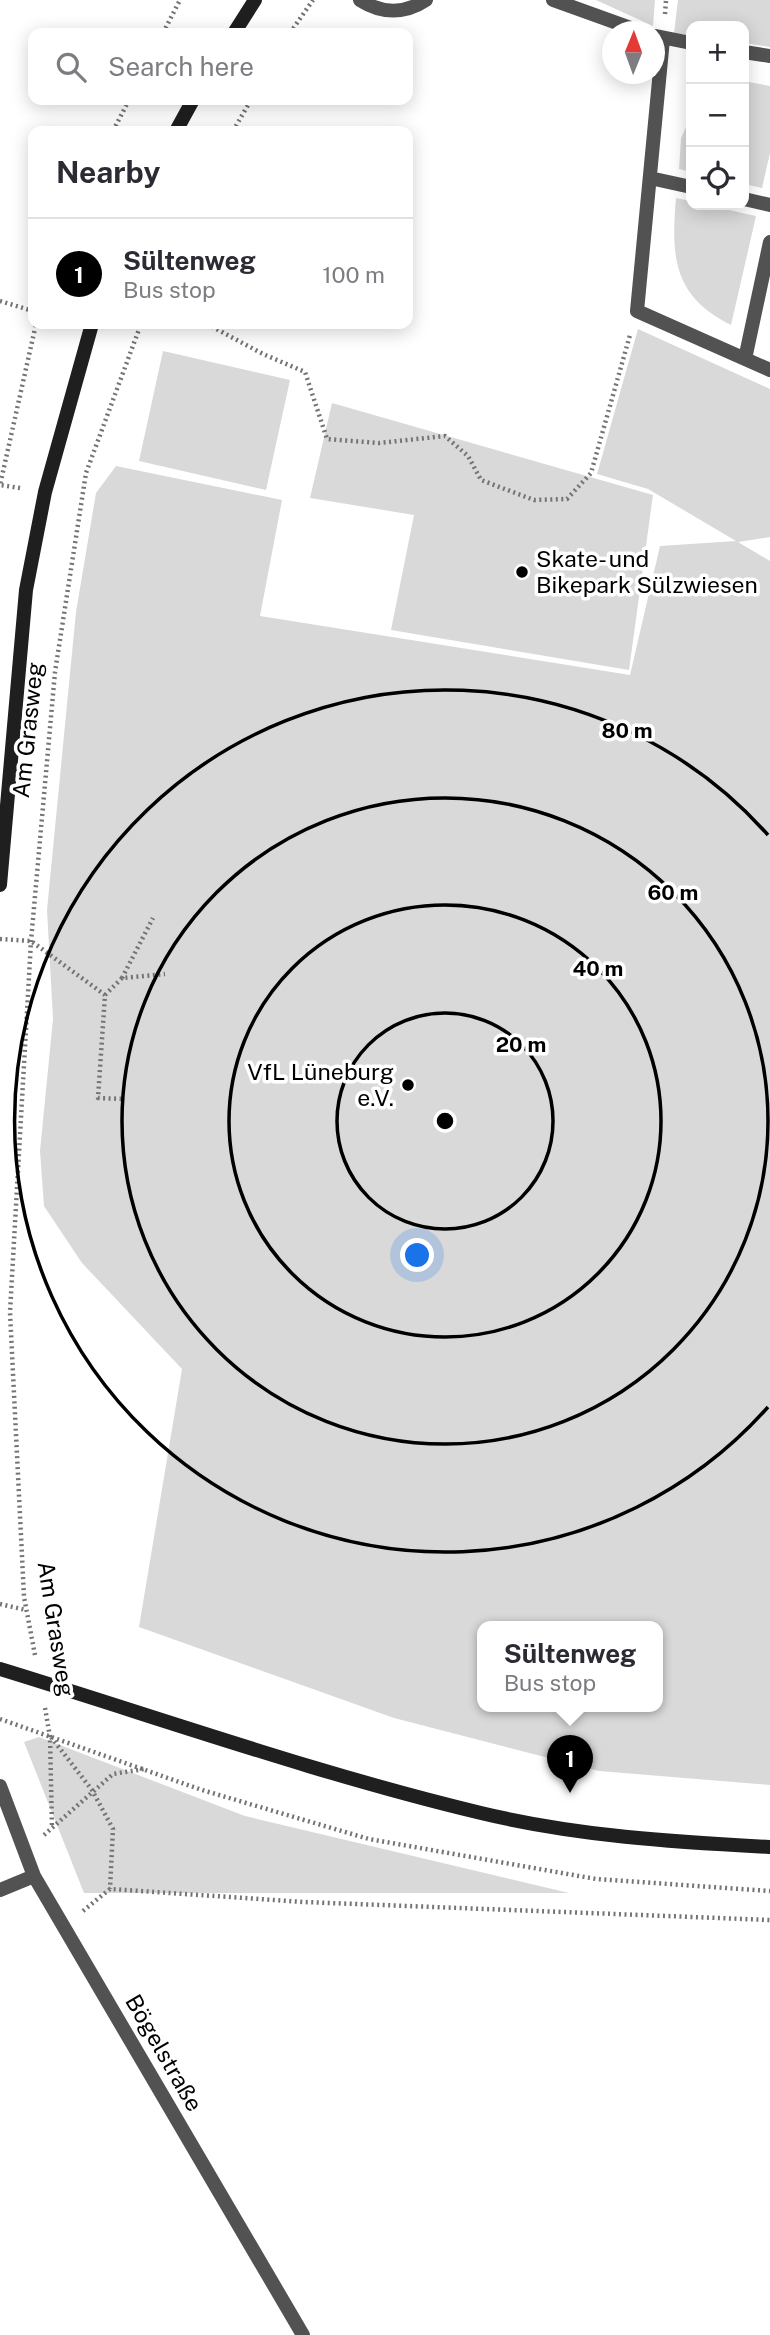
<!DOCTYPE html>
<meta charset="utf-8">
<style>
:root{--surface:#fff;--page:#f2f2f3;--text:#2b2b33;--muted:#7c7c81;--line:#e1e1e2;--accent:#000}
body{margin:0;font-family:"Public Sans",sans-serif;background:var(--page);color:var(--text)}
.controls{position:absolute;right:21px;top:21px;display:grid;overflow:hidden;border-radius:14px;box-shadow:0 4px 18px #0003}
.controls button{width:63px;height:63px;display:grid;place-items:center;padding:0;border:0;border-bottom:2px solid var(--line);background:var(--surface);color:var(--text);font:35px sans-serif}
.compass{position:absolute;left:602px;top:21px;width:63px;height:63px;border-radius:50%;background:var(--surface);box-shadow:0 4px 18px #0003;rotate:1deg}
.you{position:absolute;left:418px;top:1256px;width:24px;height:24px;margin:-18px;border:5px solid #fff;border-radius:50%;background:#1a73e8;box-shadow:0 0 0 10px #1a73e833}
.badge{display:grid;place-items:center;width:46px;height:46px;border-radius:50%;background:var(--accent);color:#fff;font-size:23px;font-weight:700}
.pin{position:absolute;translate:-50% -58px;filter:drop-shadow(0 2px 4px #0008)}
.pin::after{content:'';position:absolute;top:37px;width:24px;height:21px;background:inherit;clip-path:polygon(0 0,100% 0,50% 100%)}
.popup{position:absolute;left:477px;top:1621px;width:186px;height:91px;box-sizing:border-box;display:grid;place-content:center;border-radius:14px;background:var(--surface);filter:drop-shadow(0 2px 5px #0005);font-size:23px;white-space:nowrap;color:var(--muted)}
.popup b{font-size:26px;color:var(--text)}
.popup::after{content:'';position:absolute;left:50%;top:100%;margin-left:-14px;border:14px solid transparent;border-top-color:var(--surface)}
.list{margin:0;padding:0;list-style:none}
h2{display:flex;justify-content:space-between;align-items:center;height:91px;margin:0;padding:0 28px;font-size:30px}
h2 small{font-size:23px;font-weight:400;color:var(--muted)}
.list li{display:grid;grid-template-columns:46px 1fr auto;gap:21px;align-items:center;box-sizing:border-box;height:112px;padding:0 28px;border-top:2px solid var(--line)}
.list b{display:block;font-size:26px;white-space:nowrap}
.list p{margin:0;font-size:23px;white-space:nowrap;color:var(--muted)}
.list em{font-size:23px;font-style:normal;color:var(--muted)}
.icon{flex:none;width:38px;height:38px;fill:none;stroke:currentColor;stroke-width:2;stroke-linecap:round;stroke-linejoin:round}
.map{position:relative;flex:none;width:770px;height:2335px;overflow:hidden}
.search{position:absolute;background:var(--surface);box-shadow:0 4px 18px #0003;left:28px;top:28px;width:385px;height:77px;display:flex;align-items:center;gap:18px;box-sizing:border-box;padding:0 24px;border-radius:14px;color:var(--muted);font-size:26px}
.panel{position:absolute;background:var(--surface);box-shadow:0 4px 18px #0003;left:28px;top:126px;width:385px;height:203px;border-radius:14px}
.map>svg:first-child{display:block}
</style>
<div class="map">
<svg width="770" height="2335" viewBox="0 0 770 2335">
<rect width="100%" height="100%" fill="#fff"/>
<path fill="#d9d9d9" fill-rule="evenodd" d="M596,0H655L653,26Z
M678,0H770V47L744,43V26H691V36L674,33Z
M749,82L770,86V153L762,188L744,184V83Z
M691,116V172L679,169L681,138Z
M676,198L691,201V205H706L756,216L731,325C673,296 671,257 676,198Z
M638,329L770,389V537L738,542L770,561V1785L599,1771L394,1718L139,1627L182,1369L82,1263L44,1206L40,1151L53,1019L47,910L76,612L96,493L116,466L282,500L260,616L630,675L660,546L736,541L648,489L597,474ZM482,1627H658V1707H482Z
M163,351L290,380L266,490L139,461Z
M332,403L653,495L629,670L391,630L414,515L310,498Z
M39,1737L245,1816L569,1893H84L24,1742Z"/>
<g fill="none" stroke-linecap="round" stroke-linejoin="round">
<path stroke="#747474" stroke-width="4.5" stroke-dasharray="2 3.5" stroke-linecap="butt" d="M665,14L666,0
M163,33L180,0
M290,33L313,0
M113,131L129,100
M233,131L251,100
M0,301L33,311
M207,324L263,354L305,372L327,439L379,443L445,436L468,456L481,480L534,500L567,499L591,473L630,335
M20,488L0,485L36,324
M0,939L31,941L105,995L98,1098L125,1099
M122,978L153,918
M105,995L122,978L165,974
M0,1604L26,1610
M35,1655L24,1597L10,1312L31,941L55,672L86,473L141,324
M45,1708L50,1737L52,1828
M0,1719L202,1790L369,1839L596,1879L770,1891
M51,1737L92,1790L113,1829L110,1889
M44,1835L113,1774L144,1769
M83,1911L110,1889L304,1902L770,1920"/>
<path stroke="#525252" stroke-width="14" d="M360,0C382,14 405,14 426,0
M553,0L642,32
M656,36L691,43
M663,39L637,311L770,370
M744,52L770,56
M650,178L691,187
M744,199L770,205
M745,359L770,242"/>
<path stroke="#525252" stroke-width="14" d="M0,1786L34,1876L303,2335
M0,1890L34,1876"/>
<path stroke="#1f1f1f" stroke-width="14" d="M234,33L255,0
M176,131L193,100
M0,885L26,590L45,492L92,324
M0,1669C160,1718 318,1774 481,1813C576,1836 674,1842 770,1847"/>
</g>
<g fill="none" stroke="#000" stroke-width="3.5">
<circle cx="445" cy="1121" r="108"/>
<circle cx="445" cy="1121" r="216"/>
<circle cx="445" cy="1121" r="323"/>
<path d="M768 1407A431 431 0 1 1 768 835"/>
</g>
<g fill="#000" stroke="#fff" stroke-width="2.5">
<circle cx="522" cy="572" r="7"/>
<circle cx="408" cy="1085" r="7"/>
</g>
<g text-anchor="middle" stroke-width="7" stroke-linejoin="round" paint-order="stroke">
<g font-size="23" fill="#000" stroke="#fff" text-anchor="start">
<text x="536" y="567">Skate- und<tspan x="536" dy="26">Bikepark Sülzwiesen</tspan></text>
<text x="394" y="1080" text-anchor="end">VfL Lüneburg<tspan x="394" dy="26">e.V.</tspan></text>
</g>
<g font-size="23" fill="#000" stroke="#fff">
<text transform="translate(28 730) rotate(-84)" y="8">Am Grasweg</text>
<text transform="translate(56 1629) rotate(81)" y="8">Am Grasweg</text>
<text transform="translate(164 2053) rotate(60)" y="8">Bögelstraße</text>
</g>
</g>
<circle cx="445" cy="1121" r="10" fill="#000" stroke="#fff" stroke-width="3.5"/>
<g font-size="21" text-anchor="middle" font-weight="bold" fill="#000" stroke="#fff" stroke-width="7" stroke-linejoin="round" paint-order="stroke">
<text x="627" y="738">80 m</text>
<text x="673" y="900">60 m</text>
<text x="598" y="976">40 m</text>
<text x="521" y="1052">20 m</text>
</g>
</svg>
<div class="controls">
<button>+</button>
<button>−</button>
<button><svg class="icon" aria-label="locate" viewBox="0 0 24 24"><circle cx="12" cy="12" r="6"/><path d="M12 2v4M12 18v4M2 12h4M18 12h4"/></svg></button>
</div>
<svg class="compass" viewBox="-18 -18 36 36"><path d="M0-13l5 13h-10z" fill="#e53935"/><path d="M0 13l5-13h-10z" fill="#7c7c81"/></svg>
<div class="you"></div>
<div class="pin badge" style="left:570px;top:1793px">1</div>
<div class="popup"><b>Sültenweg</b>Bus stop</div>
<div class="search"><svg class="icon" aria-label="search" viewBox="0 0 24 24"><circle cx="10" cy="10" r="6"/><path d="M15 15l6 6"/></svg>Search here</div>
<section class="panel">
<h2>Nearby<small></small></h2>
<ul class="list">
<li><span class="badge">1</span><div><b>Sültenweg</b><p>Bus stop</p></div><em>100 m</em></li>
</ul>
</section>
</div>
